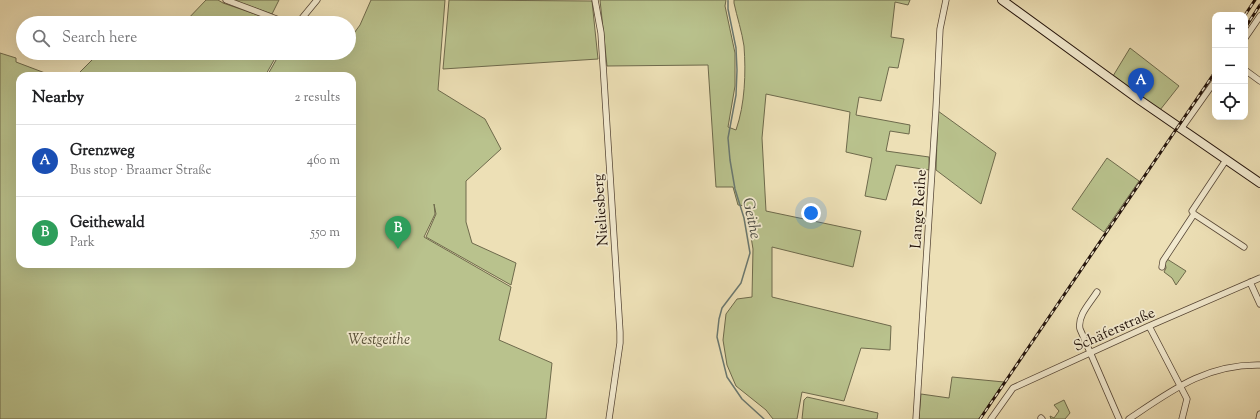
<!DOCTYPE html>
<meta charset="utf-8">
<style>
:root{--surface:#fff;--page:#f2f2f2;--text:#202124;--muted:#757577;--line:#e0e0e0;--accent:#8f2418}
body{margin:0;font-family:"Sorts Mill Goudy",serif;background:var(--page);color:var(--text)}
.controls{position:absolute;right:12px;top:12px;display:grid;overflow:hidden;border-radius:8px;box-shadow:0 4px 16px #0002}
.controls button{width:36px;height:36px;display:grid;place-items:center;padding:0;border:0;border-bottom:1px solid var(--line);background:var(--surface);color:var(--text);font:20px sans-serif}
.you{position:absolute;left:811px;top:213px;width:14px;height:14px;margin:-10px;border:3px solid #fff;border-radius:50%;background:#1a73e8;box-shadow:0 0 0 6px #1a73e833}
.badge{display:grid;place-items:center;width:26px;height:26px;border-radius:50%;background:var(--accent);color:#fff;font-size:13px;font-weight:700}
.pin{position:absolute;translate:-50% -33px;filter:drop-shadow(0 1px 2px #0008)}
.pin::after{content:'';position:absolute;top:21px;width:14px;height:12px;background:inherit;clip-path:polygon(0 0,100% 0,50% 100%)}
.list{margin:0;padding:0;list-style:none}
h2{display:flex;justify-content:space-between;align-items:center;height:52px;margin:0;padding:0 16px;font-size:17px}
h2 small{font-size:13px;font-weight:400;color:var(--muted)}
.list li{display:grid;grid-template-columns:26px 1fr auto;gap:12px;align-items:center;box-sizing:border-box;height:72px;padding:0 16px;border-top:1px solid var(--line)}
.list b{display:block;font-size:15px;white-space:nowrap}
.list p{margin:0;font-size:13px;white-space:nowrap;color:var(--muted)}
.list em{font-size:13px;font-style:normal;color:var(--muted)}
.icon{flex:none;width:22px;height:22px;fill:none;stroke:currentColor;stroke-width:2;stroke-linecap:round;stroke-linejoin:round}
.map{position:relative;flex:none;width:1260px;height:419px;overflow:hidden}
.search{position:absolute;background:var(--surface);box-shadow:0 4px 16px #0002;left:16px;top:16px;width:340px;height:44px;display:flex;align-items:center;gap:10px;box-sizing:border-box;padding:0 14px;border-radius:22px;color:var(--muted);font-size:15px}
.panel{position:absolute;background:var(--surface);box-shadow:0 4px 16px #0002;left:16px;top:72px;width:340px;height:196px;border-radius:12px}
.map>svg:first-child{display:block}
</style>
<div class="map">
<svg width="1260" height="419" viewBox="0 0 1260 419">
<rect width="100%" height="100%" fill="#ede0b6"/>
<filter id="stains"><feTurbulence type="fractalNoise" baseFrequency=".005" numOctaves="4"/><feColorMatrix values="0 0 0 0 .2 0 0 0 0 .09 0 0 0 0 .02 0 0 0 .5 -.17"/></filter>
<radialGradient id="worn" r=".72"><stop offset=".6" stop-color="#630" stop-opacity="0"/><stop offset="1" stop-color="#630" stop-opacity=".3"/></radialGradient>
<path fill="#b9c28d" stroke="#6e6a4c" d="M206,0H218L223,3L281,23H184Z
M232,0H279L272,14Z
M371,0H445L438,90L485,119L501,149L466,181V222L472,243L516,263L511,285L426,237L436,214L434,204L435,214L424,237L511,287L499,340L552,363L546,419H0V53L16,58V62L53,76H20V264H352V76H267L280,53H349V40L360,25Z
M449,0L592,1L598,59L443,69Z
M600,0H726L725,6L735,53V86L728,127L736,130C745,104 746,73 744,46C742,32 737,17 734,3V0H910L908,5L895,2L891,37L904,39L898,68L889,67L881,101L859,97L856,115L910,125L909,134L890,131L886,151L929,157V170L896,165L886,200L865,196L872,158L846,152L850,112L766,94L762,138L766,211L861,231L853,267L772,247V297L891,326L890,350L861,348L844,401L802,392L797,419H773L766,410L736,386L727,365L723,340L726,314L737,299L752,297L753,249L746,206L738,205L733,187H716L708,65L607,66Z
M1130,48L1179,86L1160,110L1113,76Z
M102,53H278L265,76H76L95,57Z
M938,111L996,153L981,204L936,170Z
M1107,158L1139,181L1104,232L1072,209Z
M1167,259L1186,271L1176,285L1172,278L1164,272L1166,268L1165,262Z
M952,377L1004,382L979,419H919L921,394L949,398Z
M807,397L878,413L877,419H802L804,400Z
M1064,400L1070,413L1065,419H1051L1050,416L1054,418L1059,411L1054,405Z"/>
<g fill="none" stroke-linecap="round" stroke-linejoin="round">
<path stroke="#6a7870" stroke-width="1.5" d="M728,0V9L736,48L737,70L736,95L728,138L730,160L735,189L744,218L750,253L741,283L722,308L719,319L717,337L727,377L742,399L764,419"/>
<defs>
<path id="street" d="M226,0L287,23
M595,0L601,33L620,332V343L609,419
M298,23L317,0
M1245,38L1260,16
M1245,70L1260,81
M1181,129L1215,81
M1194,214L1244,247
M1162,267L1163,261L1194,214L1192,211L1226,160
M1250,282L1260,304
M1097,292C1090,303 1077,316 1080,329L1119,419
M1149,326L1187,399L1182,419
M1041,418L1042,419
M916,419L936,108L940,29L946,0
M991,419L1013,388L1149,326L1260,278
M1129,419C1172,390 1206,364 1260,365
M1259,419L1260,414"/>
<path id="secondary" d="M1002,0L1141,101L1260,183"/>
</defs>
<use href="#street" stroke="#564636" stroke-width="7"/>
<use href="#secondary" stroke="#23130b" stroke-width="10"/>
<use href="#street" stroke="#f3ebd0" stroke-width="5.5"/>
<use href="#secondary" stroke="#f3ebd0" stroke-width="8"/>
<defs>
<path id="rail" d="M1245,15L1255,0
M1245,28L1260,5
M980,419L1215,72"/>
</defs>
<use href="#rail" stroke="#23130b" stroke-width="3"/>
<use href="#rail" stroke="#f3ebd0" stroke-width="1.5" stroke-dasharray="4.5" stroke-linecap="butt"/>
</g>
<g text-anchor="middle" stroke-width="3.5" stroke-linejoin="round" paint-order="stroke">
<g font-size="15" fill="#23130b" stroke="#f3ebd0">
<text transform="translate(918 209) rotate(-86)" y="5">Lange Reihe</text>
<text transform="translate(600 210) rotate(-94)" y="5">Nieliesberg</text>
<text transform="translate(1114 329) rotate(-24)" y="5">Schäferstraße</text>
</g>
<g font-size="15" font-style="italic" fill="#585038" stroke="#f3ebd0">
<text x="379" y="344">Westgeithe</text>
</g>
<g font-size="16" font-style="italic" fill="#4d4e46" stroke="#f3ebd0">
<text transform="translate(753 218) rotate(78)" y="6">Geithe</text>
</g>
</g>
<rect width="100%" height="100%" filter="url(#stains)"/>
<rect width="100%" height="100%" fill="url(#worn)"/>
</svg>
<div class="controls">
<button>+</button>
<button>−</button>
<button><svg class="icon" aria-label="locate" viewBox="0 0 24 24"><circle cx="12" cy="12" r="6"/><path d="M12 2v4M12 18v4M2 12h4M18 12h4"/></svg></button>
</div>
<div class="you"></div>
<div class="pin badge" style="left:1141px;top:101px;background:#1a4fb4">A</div>
<div class="pin badge" style="left:398px;top:249px;background:#2e9e5b">B</div>
<div class="search"><svg class="icon" aria-label="search" viewBox="0 0 24 24"><circle cx="10" cy="10" r="6"/><path d="M15 15l6 6"/></svg>Search here</div>
<section class="panel">
<h2>Nearby<small>2 results</small></h2>
<ul class="list">
<li><span class="badge" style="background:#1a4fb4">A</span><div><b>Grenzweg</b><p>Bus stop · Braamer Straße</p></div><em>460 m</em></li>
<li><span class="badge" style="background:#2e9e5b">B</span><div><b>Geithewald</b><p>Park</p></div><em>550 m</em></li>
</ul>
</section>
</div>
